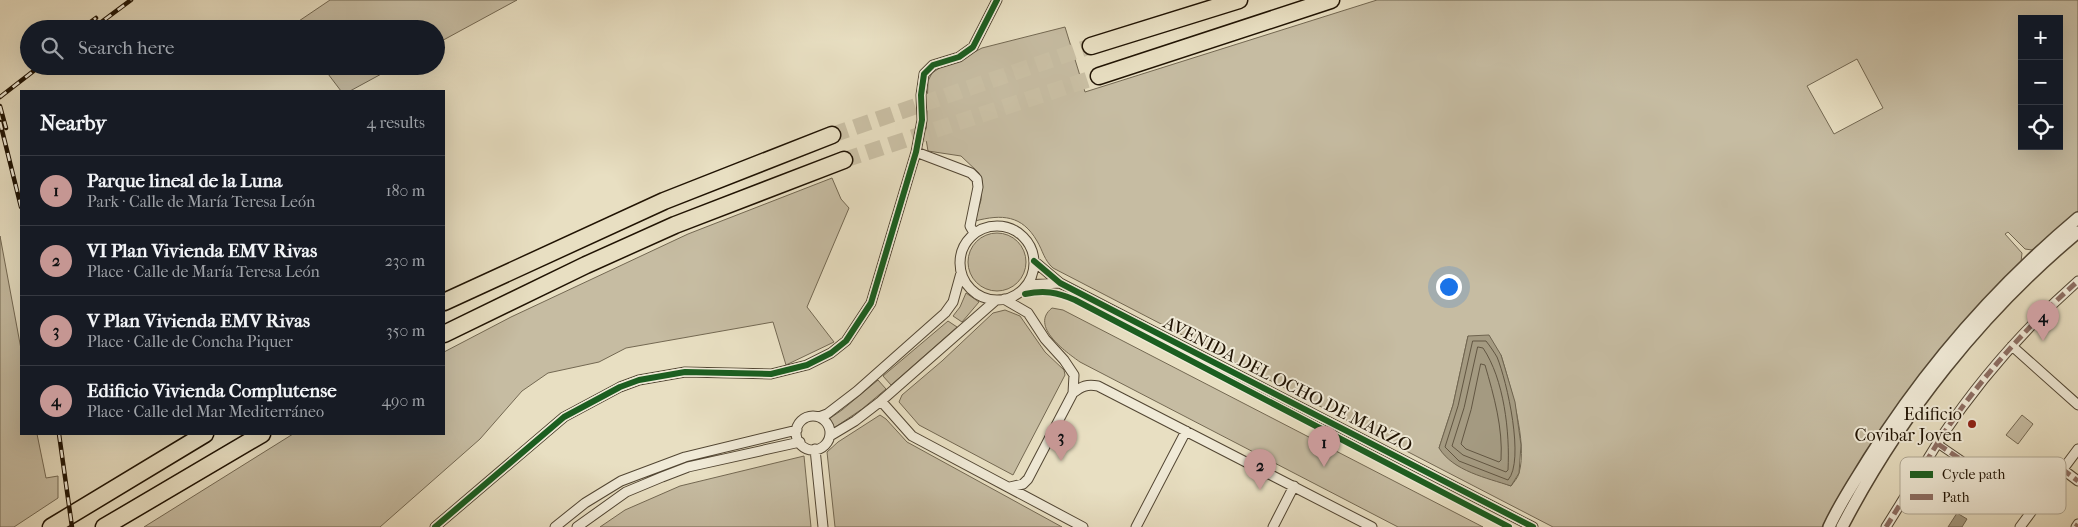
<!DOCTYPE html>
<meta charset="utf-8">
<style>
:root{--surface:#171b24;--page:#242831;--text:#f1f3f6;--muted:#9ea1a6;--line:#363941;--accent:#c59692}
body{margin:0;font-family:"IM FELL French Canon",serif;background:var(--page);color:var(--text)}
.controls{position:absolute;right:15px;top:15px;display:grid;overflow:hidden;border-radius:0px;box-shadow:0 5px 20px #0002}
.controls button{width:45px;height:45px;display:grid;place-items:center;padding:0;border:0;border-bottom:1px solid var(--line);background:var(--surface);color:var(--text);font:25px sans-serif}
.you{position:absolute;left:1448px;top:286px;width:18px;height:18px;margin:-12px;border:4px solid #fff;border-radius:50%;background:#1a73e8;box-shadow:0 0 0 8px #1a73e833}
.badge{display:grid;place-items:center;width:32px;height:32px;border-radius:50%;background:var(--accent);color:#111;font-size:16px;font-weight:700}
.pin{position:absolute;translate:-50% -41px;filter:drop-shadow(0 1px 2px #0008)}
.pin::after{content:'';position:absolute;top:26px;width:18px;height:15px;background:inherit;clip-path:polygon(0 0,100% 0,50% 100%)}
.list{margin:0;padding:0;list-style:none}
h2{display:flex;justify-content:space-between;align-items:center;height:65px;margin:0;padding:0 20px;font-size:21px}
h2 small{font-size:16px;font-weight:400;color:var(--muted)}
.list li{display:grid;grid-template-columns:32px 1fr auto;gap:15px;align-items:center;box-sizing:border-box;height:70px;padding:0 20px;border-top:1px solid var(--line)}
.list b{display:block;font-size:19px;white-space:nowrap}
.list p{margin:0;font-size:16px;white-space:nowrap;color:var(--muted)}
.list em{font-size:16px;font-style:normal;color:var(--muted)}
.icon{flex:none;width:28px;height:28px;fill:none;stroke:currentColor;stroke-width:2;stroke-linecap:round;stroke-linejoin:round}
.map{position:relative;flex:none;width:2078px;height:527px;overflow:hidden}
.search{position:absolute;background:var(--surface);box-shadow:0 5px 20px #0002;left:20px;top:20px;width:425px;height:55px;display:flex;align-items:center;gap:12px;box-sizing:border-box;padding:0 18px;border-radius:28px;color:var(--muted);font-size:19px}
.panel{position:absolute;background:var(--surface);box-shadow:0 5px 20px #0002;left:20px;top:90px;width:425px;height:345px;border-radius:0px}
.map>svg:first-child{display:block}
</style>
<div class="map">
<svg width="2078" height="527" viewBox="0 0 2078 527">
<rect width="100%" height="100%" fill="#e8dfc2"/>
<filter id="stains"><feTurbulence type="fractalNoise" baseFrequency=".004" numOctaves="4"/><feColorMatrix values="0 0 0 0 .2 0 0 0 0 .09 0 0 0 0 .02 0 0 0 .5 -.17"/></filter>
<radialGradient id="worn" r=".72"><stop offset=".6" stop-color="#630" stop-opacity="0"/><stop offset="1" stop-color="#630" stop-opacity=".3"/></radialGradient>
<path fill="#c6bca2" stroke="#736852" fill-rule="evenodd" d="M330,0H517L436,44V29H293V25Z
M1377,0H2078V211L2032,250L2025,249L2008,232L2005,234L2022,253L2021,262L1976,308L1942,348L1832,509L1822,527H1553L1053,268C1044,260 1043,251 1037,241C1022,215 1002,214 975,221L981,200L982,181L979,173L961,156L928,151L926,139L928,81L932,73L944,65L955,62L982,48L1065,27L1085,92ZM2022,19H2059V146H2022ZM1857,59L1883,108L1834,134L1807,86ZM1468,336L1501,355C1510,385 1528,443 1519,473C1518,478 1513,483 1511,486L1457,465L1439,448L1453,405Z
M322,66H396L350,91H341Z
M832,178L841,199L849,208L807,307L834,342L786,365L773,322L626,348L599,362L548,373L522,391L480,439L380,527H144L293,434H444V352L511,317L688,234Z
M968 262a29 29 0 1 1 58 0a29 29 0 1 1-58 0Z
M0,236L21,349V434H37L46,478L58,476V498L14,527H0Z
M966,293L979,302L962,322L953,316L960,307Z
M1052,308L1063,310L1483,527H1398L1080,362C1066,352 1029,326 1052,308Z
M1005,310L1020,316L1045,352L1064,370L1065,375L1013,475L919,425L899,402L902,395L942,361L993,313Z
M948,321L957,327L891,385L883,376Z
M878,380L886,389L862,409L834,428L829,419L842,410Z
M880,415L886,419L907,442L1062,527H835L827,452L838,442Z
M2022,415L2033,424L2018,444L2006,435Z
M804,456L811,527H600L625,510L680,486Z"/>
<path fill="#a49a81" stroke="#6f644f" d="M1489,335L1501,355L1515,402L1521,445L1519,473L1511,486C1487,478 1453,471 1439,448L1453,405L1468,336Z
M1957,513L1967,519L1962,527H1948Z"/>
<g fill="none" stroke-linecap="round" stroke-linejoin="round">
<path stroke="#625642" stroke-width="1" d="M1473,341H1486C1490,346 1494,352 1497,357C1507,381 1525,461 1508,480L1459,461L1445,447L1458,406Z
M1478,347L1483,348C1504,379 1510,432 1508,470L1506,472L1463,455L1452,446L1464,408Z
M1481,364L1485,365C1494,396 1503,428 1501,460L1499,462L1466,449L1461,444L1471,410Z"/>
<path stroke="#cac0a5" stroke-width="16" stroke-dasharray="16 8" stroke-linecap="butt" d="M832,135L1091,46
M844,160L1099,76"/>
<defs>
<path id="pedestrian" d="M1938,444L2033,509"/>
<path id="minor" d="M916,152L971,173L977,179L978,187L970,226L974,233
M960 263a37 37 0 1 1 74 0a37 37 0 1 1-74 0Z
M1034,261L1060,283L1533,527
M1027,285L1060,283
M1004,299L1028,313L1045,339L1064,360L1074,375L1073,393L1028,479L1023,484L1010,487
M2012,346L2078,405
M1073,393C1082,386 1087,384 1098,386L1372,527
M881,401L912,436L1083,527
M796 433a17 17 0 1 1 34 0a17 17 0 1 1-34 0Z
M819,417L827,414L857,391L945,313L953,302L961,273
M830,436L855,421L881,401L996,300
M815,449L823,527
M2062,469L2078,481
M435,527L564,417L620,387L639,380L685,372L771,374L807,365L831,353L846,341L871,303L916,152L922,120L921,95L924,74L933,65L959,57L973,47L997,0
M555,527L585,503L621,481L685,457L797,430
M577,527L626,492L662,477L688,467L800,442
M1136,527L1186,431
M1273,527L1294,486
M1886,527C1905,497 1923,466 1942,436C1980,379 2027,326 2078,281
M2020,527L2078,449
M2076,527L2078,524"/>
<path id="tertiary" d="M1829,527C1840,503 1855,481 1869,458C1926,367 1996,287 2078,218
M1842,527C1900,415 1981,313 2078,232"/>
<path id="motorway" d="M1091,46L1239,0
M1099,76L1331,0
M444,302L664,201L832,135
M444,334L586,265L675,225L844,160
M51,527L205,434
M104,527L262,434"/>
</defs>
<use href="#pedestrian" stroke="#524633" stroke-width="9"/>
<use href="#minor" stroke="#524633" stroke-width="11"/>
<use href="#tertiary" stroke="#524633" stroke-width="14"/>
<use href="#motorway" stroke="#201303" stroke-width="19"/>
<use href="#pedestrian" stroke="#f0ead7" stroke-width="7"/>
<use href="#minor" stroke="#f0ead7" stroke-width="9"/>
<use href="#tertiary" stroke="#f0ead7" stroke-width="11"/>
<use href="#motorway" stroke="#e8dfc2" stroke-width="16"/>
<defs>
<path id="rail" d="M81,29L96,18
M92,29L131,0
M0,97L40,66
M0,106L6,128
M0,122L21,207
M59,434L72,527"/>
</defs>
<use href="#rail" stroke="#201303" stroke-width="4.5"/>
<use href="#rail" stroke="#f0ead7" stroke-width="2.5" stroke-dasharray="8" stroke-linecap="butt"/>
<path stroke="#8d6e63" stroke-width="5" stroke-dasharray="10 5" stroke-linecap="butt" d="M1938,444L2033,509
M2062,469L2078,481
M1886,527C1905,497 1923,466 1942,436C1980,379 2027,326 2078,281
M2076,527L2078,524"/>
<defs>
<path id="cycleway" d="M1034,261L1060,283L1533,527
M1025,294C1044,290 1057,292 1075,300L1509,527
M435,527L564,417L620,387L639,380L685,372L771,374L807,365L831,353L846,341L871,303L916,152L922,120L921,95L924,74L933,65L959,57L973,47L997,0"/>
</defs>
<use href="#cycleway" stroke="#f0ead7" stroke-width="9"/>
<use href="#cycleway" stroke="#1b5e20" stroke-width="6"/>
</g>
<circle fill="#8f2418" stroke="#f0ead7" stroke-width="2" cx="1972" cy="424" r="5"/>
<g text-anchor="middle" stroke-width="4" stroke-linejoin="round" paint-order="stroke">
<g font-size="18" fill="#201303" stroke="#f0ead7">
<text transform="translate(1288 384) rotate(27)" y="6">AVENIDA DEL OCHO DE MARZO</text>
</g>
<g font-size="18" fill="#201303" stroke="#f0ead7" text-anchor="end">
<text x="1962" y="420">Edificio<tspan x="1962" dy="21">Covibar Joven</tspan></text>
</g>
</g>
<rect x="1900" y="457" width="166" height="57" rx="8" fill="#f0ead7" stroke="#b2aa97" stroke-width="1"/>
<rect x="1910" y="471" width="23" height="7" fill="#1b5e20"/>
<rect x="1910" y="494" width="23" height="6" fill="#8d6e63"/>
<g font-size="14" fill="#201303">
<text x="1942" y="479">Cycle path</text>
<text x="1942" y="502">Path</text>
</g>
<rect width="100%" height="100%" filter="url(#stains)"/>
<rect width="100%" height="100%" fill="url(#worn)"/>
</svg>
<div class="controls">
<button>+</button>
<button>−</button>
<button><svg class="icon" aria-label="locate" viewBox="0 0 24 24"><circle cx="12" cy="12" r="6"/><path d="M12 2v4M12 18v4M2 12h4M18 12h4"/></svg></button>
</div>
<div class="you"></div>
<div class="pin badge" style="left:1324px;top:467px">1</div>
<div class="pin badge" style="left:1260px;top:490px">2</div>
<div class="pin badge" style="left:1061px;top:461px">3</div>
<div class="pin badge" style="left:2043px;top:341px">4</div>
<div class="search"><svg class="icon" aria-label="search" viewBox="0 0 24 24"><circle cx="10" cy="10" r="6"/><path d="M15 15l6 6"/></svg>Search here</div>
<section class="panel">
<h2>Nearby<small>4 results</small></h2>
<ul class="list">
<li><span class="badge">1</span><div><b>Parque lineal de la Luna</b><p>Park · Calle de María Teresa León</p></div><em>180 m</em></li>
<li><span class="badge">2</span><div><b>VI Plan Vivienda EMV Rivas</b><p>Place · Calle de María Teresa León</p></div><em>230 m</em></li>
<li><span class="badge">3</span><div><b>V Plan Vivienda EMV Rivas</b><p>Place · Calle de Concha Piquer</p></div><em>350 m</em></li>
<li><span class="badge">4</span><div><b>Edificio Vivienda Complutense</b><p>Place · Calle del Mar Mediterráneo</p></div><em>490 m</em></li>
</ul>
</section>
</div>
